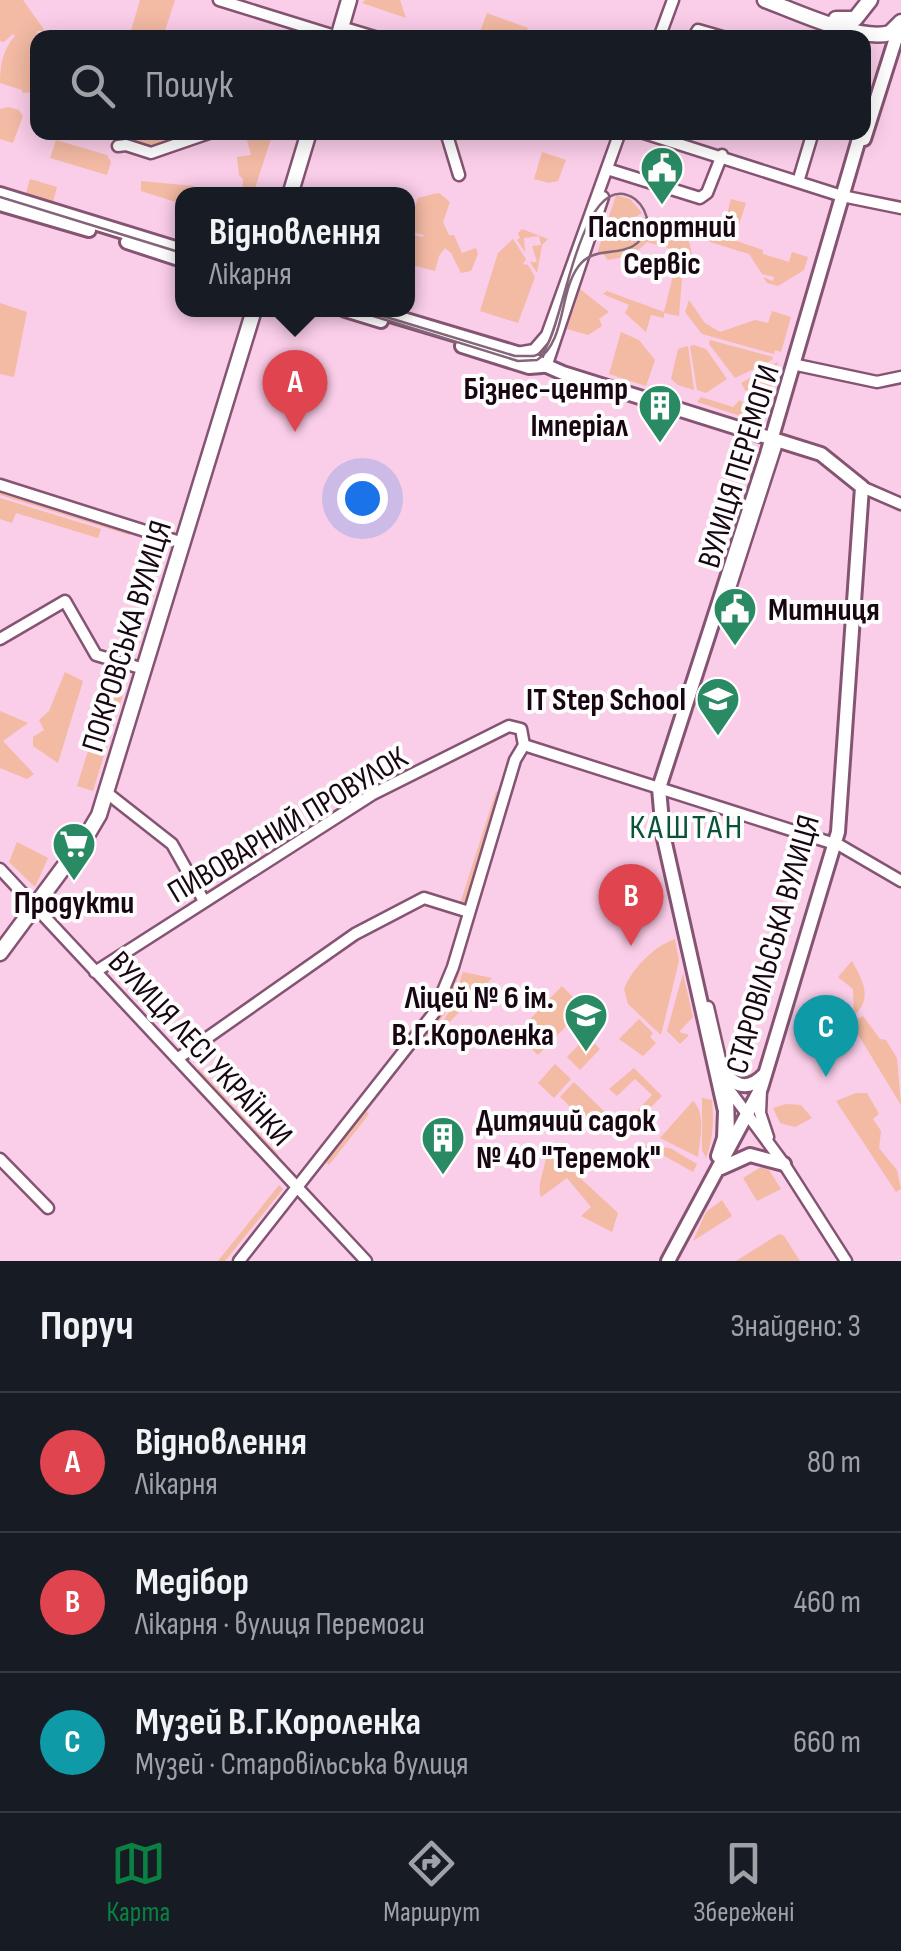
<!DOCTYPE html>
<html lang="uk">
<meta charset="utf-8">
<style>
:root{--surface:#171b24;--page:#242831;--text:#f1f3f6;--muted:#9ea1a6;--line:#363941;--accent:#0b8043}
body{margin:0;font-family:"Sofia Sans Condensed",sans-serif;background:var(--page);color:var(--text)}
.you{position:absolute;left:362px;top:498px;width:35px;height:35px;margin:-25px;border:8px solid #fff;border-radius:50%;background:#1a73e8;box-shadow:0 0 0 15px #1a73e833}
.badge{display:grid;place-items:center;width:65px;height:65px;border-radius:50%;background:var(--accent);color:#fff;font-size:32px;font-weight:700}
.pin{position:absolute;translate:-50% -82px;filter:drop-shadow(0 2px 5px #0008)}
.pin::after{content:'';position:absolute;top:52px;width:35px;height:30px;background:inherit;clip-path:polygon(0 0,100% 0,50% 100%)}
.popup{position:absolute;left:175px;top:187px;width:240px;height:130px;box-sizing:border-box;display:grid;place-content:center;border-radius:20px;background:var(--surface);filter:drop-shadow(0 2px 8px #0005);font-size:32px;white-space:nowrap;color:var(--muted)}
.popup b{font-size:38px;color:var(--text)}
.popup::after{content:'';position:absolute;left:50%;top:100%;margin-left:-20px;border:20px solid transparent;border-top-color:var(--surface)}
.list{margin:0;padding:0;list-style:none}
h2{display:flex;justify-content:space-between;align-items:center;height:130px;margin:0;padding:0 40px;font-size:42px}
h2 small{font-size:32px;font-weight:400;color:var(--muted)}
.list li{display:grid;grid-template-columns:65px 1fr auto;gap:30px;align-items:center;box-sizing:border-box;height:140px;padding:0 40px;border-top:2px solid var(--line)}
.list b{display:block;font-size:38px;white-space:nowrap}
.list p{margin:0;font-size:32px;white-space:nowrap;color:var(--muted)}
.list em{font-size:32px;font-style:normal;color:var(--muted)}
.icon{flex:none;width:55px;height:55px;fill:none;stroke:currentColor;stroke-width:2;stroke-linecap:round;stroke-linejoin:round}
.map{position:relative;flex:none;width:901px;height:1261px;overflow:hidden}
.search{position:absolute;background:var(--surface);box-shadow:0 5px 25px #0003;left:30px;right:30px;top:30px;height:110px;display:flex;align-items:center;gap:25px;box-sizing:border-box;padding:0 35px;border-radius:20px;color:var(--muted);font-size:38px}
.sheet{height:550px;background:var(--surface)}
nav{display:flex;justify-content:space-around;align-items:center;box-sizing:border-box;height:140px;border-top:2px solid var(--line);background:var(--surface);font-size:28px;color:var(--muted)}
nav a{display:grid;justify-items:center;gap:5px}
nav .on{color:var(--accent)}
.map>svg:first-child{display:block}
</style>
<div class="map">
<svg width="901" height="1261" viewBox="0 0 901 1261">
<rect width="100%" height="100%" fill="#facde8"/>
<path fill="#f3baa4" d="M0,0H23L45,31H37C35,42 37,49 38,57C39,71 31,75 36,92L22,93V90L0,83C0,66 3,49 15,36L13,34L4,42L0,41Z
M140,0H175L163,37H129Z
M365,0H400L406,18L362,3Z
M487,13L528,28L524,37H478Z
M8,107L19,110L23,116L13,143L0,139V109Z
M165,132L181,139C156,149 146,152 122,138L124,133Z
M245,133H273L253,194H242L243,179L239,175L237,157L251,155Z
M56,140L107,155L111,162L107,175L50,158Z
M542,152L566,160L558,181L549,183L534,179Z
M30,179L57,187L53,202L26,193Z
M141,181L194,186L195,192L218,194L182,195V204L141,191Z
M433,194L439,193L450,202L443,222L449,235H454L462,253L476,248L478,254L471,271L461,273L451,253L445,248L439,256L435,271L408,264V233L422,237L424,235L410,232L408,226L418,198Z
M616,195L630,199L642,213L603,235Z
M731,199L746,203L734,240L763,250V254L789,262L792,252L808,257L804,270L778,286L767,283L763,277L773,281L774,277L762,274L749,254L710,242V231L722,233Z
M643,217L648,218L650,224L652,220L680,227V222L687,223V229H682L687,234L693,258L683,264L679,316L664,313V318L651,315L646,332L625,313L629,305L603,294L607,291L664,312L679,251L647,242C637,253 623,258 608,260L604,255L597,254L601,241Z
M522,229L548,239L542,245L537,273L530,262H537L532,246L541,245L539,236L524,238L525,252L517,240L520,238L518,233Z
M513,239L526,259L523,264L528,265L535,277L518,323L480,311L498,253Z
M580,289L609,312L599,319L602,326L588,335L567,329Z
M689,300L705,323L720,332L755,320L768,323L772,311L791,317L781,352L775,350L774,354L702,334L685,312Z
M0,303L27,312L14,377L0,374Z
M621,332L639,340L655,360L646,386L609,374Z
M710,340L773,357L772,360L735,378L709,344Z
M694,345L706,349L727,379L706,393L697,390L690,346Z
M688,346L694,390L678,385L671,379L678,349Z
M778,362L765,411L757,409L741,383Z
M701,397L733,407L740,400L755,414L753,420L697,402Z
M0,490L131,531L129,535L0,495Z
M0,498L101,529L98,538L16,513L12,523L0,519Z
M116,662L131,668L93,791L77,786Z
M65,672L83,681L58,763L33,746V737L44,730L39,720L49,711Z
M0,711L28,723L3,741L34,774L27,779L0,768Z
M496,791L501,795L468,902L460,904Z
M17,842L48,858L35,887L9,862Z
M675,939L679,961L661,1035L628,1004L624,989C631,970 654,946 675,939Z
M852,961C863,981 873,998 854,1016L853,989L838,977Z
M456,970L460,971L448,1009L425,1042L422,1036L446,999Z
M463,972L492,978L439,1033L437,1031L450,1010Z
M683,973L693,1017L679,1032L689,1035L680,1044L667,1031Z
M562,986L584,1008L538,1055L516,1034Z
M863,1016L880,1039L886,1040L897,1058L901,1105L851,1023Z
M639,1019L653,1033L650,1037L656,1043L643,1056L619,1039Z
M587,1036L600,1049L580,1070L567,1057Z
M555,1064L571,1079L554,1098L538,1083Z
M634,1068L662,1096L640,1118L635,1113L652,1095L635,1079L617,1096L609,1089Z
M199,1069L279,1155L276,1157L195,1072Z
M574,1082L613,1120L599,1134L560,1097Z
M856,1093H867L879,1114L873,1119L881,1131L879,1148L897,1170L901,1189L896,1192L836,1101Z
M702,1098L712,1100C714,1120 713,1139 706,1158L702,1150Z
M693,1101C706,1113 700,1140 698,1157L660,1138Z
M786,1104L801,1105L812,1118L795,1127L780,1123L773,1108Z
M365,1110L369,1114L329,1165L324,1161Z
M640,1145L670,1148L697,1164L693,1172L661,1154L658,1158L638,1147Z
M550,1150L618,1213L612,1232L581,1216L591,1207L567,1178L541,1197C536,1185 546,1168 546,1154Z
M761,1167L769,1170L781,1189L757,1201L743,1178Z
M279,1185L283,1189L225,1261H218Z
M722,1200L732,1216L693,1241L706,1212Z
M779,1234L784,1236L800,1261H736Z"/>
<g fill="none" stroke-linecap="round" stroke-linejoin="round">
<defs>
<path id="minor" d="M219,0L338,37
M341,27L378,38
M659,38L673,0
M693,38L698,30L726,38
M446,132L459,175
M641,132L845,197
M118,146L126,145L151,153L212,132
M607,169L700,198L707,193L722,155
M798,182L813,132
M847,197L901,208
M517,353L534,350L547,335L620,132
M797,365L877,382L901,377
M546,367L603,197
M0,485L183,543
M862,487L901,504
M722,613L778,440
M0,639L65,601L96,655L144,669
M524,745L841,846L901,881
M107,793L172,844L204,901
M0,869L366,1261
M95,972L373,794L509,726L521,729L524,745
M708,1007L728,1094L729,1137
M177,1059L355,934L424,898L469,912
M761,1090L760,1113L768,1137
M730,1091L784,1164L846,1261
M0,1159L48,1208
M239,1261L434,1013L453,967L515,760L524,745"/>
<path id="major" d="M864,139L901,22
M0,194L182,250
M0,204L89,230
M127,242L182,260
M345,310L381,321
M373,310L517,353L563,373L821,454L862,487L838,832L761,1088L668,1261
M462,346L529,367L542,366
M718,1065C731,1084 746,1094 764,1075
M718,1156L724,1138L725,1111L663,834L659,788L767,454L861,132
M721,1168L750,1155L784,1164"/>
<path id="highway" d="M765,0C795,11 860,42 890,33L901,22
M836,19H855L870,0
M338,38L349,0
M290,195L309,132
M0,953L86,837L99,815L254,310"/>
</defs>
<use href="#minor" stroke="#845472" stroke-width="15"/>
<use href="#major" stroke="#845472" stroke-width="18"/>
<use href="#highway" stroke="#845472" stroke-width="19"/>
<use href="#minor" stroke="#fff" stroke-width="10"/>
<use href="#major" stroke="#fff" stroke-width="12"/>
<use href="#highway" stroke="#fff" stroke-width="14"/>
<path stroke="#846579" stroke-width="2.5" d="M0,197L182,253
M354,310L518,361L537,360C566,342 559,293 578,267C597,239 635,267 648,225C647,214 644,206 635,199C582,163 564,322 546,347C543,353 539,354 534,356H515L363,310"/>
</g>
<defs>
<symbol id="civic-pin" viewBox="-11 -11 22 30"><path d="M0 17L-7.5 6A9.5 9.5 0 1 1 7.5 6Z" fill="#298a63" stroke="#fdfdfd"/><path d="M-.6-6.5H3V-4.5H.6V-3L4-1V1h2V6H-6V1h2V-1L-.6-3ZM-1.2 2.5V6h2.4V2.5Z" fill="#fff"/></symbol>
<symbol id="building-pin" viewBox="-11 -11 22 30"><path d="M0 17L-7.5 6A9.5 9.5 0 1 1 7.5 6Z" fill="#298a63" stroke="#fdfdfd"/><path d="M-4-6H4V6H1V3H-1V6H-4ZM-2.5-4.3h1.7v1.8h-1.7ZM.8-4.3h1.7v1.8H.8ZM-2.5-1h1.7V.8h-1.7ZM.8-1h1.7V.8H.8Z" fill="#fff"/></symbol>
<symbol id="school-pin" viewBox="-11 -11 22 30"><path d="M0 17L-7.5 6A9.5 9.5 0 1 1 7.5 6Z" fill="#298a63" stroke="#fdfdfd"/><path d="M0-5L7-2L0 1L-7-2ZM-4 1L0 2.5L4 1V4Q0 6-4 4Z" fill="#fff"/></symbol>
<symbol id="supermarket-pin" viewBox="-11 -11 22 30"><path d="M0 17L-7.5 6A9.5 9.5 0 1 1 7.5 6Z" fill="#298a63" stroke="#fdfdfd"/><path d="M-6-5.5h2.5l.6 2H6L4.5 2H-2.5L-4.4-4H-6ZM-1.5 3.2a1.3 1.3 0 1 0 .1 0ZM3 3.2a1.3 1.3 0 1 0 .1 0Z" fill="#fff"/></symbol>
</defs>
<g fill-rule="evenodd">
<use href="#civic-pin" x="637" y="143" width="50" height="68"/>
<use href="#building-pin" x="635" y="381" width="50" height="68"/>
<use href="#civic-pin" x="710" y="584" width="50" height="68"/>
<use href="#school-pin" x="693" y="674" width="50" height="68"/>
<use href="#supermarket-pin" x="49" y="819" width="50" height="68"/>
<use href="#school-pin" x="561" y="990" width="50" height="68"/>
<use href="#building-pin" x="418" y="1113" width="50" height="68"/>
</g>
<g text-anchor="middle" stroke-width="8" stroke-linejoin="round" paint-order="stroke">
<g font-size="32" font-weight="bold" fill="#180612" stroke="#fdfdfd" text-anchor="end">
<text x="662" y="237" text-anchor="middle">Паспортний<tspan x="662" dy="37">Сервіс</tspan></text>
<text x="628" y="399">Бізнес-центр<tspan x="628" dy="37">Імперіал</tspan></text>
<text x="768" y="620" text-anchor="start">Митниця</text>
<text x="686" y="710">IT Step School</text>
<text x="74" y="913" text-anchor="middle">Продукти</text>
<text x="554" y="1008">Ліцей № 6 ім.<tspan x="554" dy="37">В.Г.Короленка</tspan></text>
<text x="476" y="1131" text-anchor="start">Дитячий садок<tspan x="476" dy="37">№ 40 "Теремок"</tspan></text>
</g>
<g font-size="32" fill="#180612" stroke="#fdfdfd">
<text transform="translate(738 466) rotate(-73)" y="11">ВУЛИЦЯ ПЕРЕМОГИ</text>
<text transform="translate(126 636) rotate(-73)" y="11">ПОКРОВСЬКА ВУЛИЦЯ</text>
<text transform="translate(287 824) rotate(-31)" y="11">ПИВОВАРНИЙ ПРОВУЛОК</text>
<text transform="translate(772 944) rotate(-74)" y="11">СТАРОВІЛЬСЬКА ВУЛИЦЯ</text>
<text transform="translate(201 1048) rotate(47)" y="11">ВУЛИЦЯ ЛЕСІ УКРАЇНКИ</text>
</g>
<g font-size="35" letter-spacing="2.5" fill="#0a5238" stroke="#fdfdfd">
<text x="687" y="838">КАШТАН</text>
</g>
</g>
</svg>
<div class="you"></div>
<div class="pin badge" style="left:295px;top:432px;background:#e0444e">A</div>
<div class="popup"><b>Відновлення</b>Лікарня</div>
<div class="pin badge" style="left:631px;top:946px;background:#e0444e">B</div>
<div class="pin badge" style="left:826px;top:1077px;background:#0f9aa8">C</div>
<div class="search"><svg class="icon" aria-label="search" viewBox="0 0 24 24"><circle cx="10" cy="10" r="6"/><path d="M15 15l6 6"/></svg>Пошук</div>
</div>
<section class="sheet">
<h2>Поруч<small>Знайдено: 3</small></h2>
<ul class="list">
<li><span class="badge" style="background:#e0444e">A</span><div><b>Відновлення</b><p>Лікарня</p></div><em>80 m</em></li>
<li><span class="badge" style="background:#e0444e">B</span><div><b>Медібор</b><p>Лікарня · вулиця Перемоги</p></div><em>460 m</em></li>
<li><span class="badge" style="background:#0f9aa8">C</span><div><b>Музей В.Г.Короленка</b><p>Музей · Старовільська вулиця</p></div><em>660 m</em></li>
</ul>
</section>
<nav>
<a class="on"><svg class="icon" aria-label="map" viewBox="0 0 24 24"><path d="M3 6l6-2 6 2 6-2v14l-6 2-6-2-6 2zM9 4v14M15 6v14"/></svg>Карта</a>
<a><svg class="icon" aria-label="directions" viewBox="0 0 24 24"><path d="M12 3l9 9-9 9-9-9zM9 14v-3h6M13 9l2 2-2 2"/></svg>Маршрут</a>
<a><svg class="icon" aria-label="saved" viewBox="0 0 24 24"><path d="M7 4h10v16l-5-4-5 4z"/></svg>Збережені</a>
</nav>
